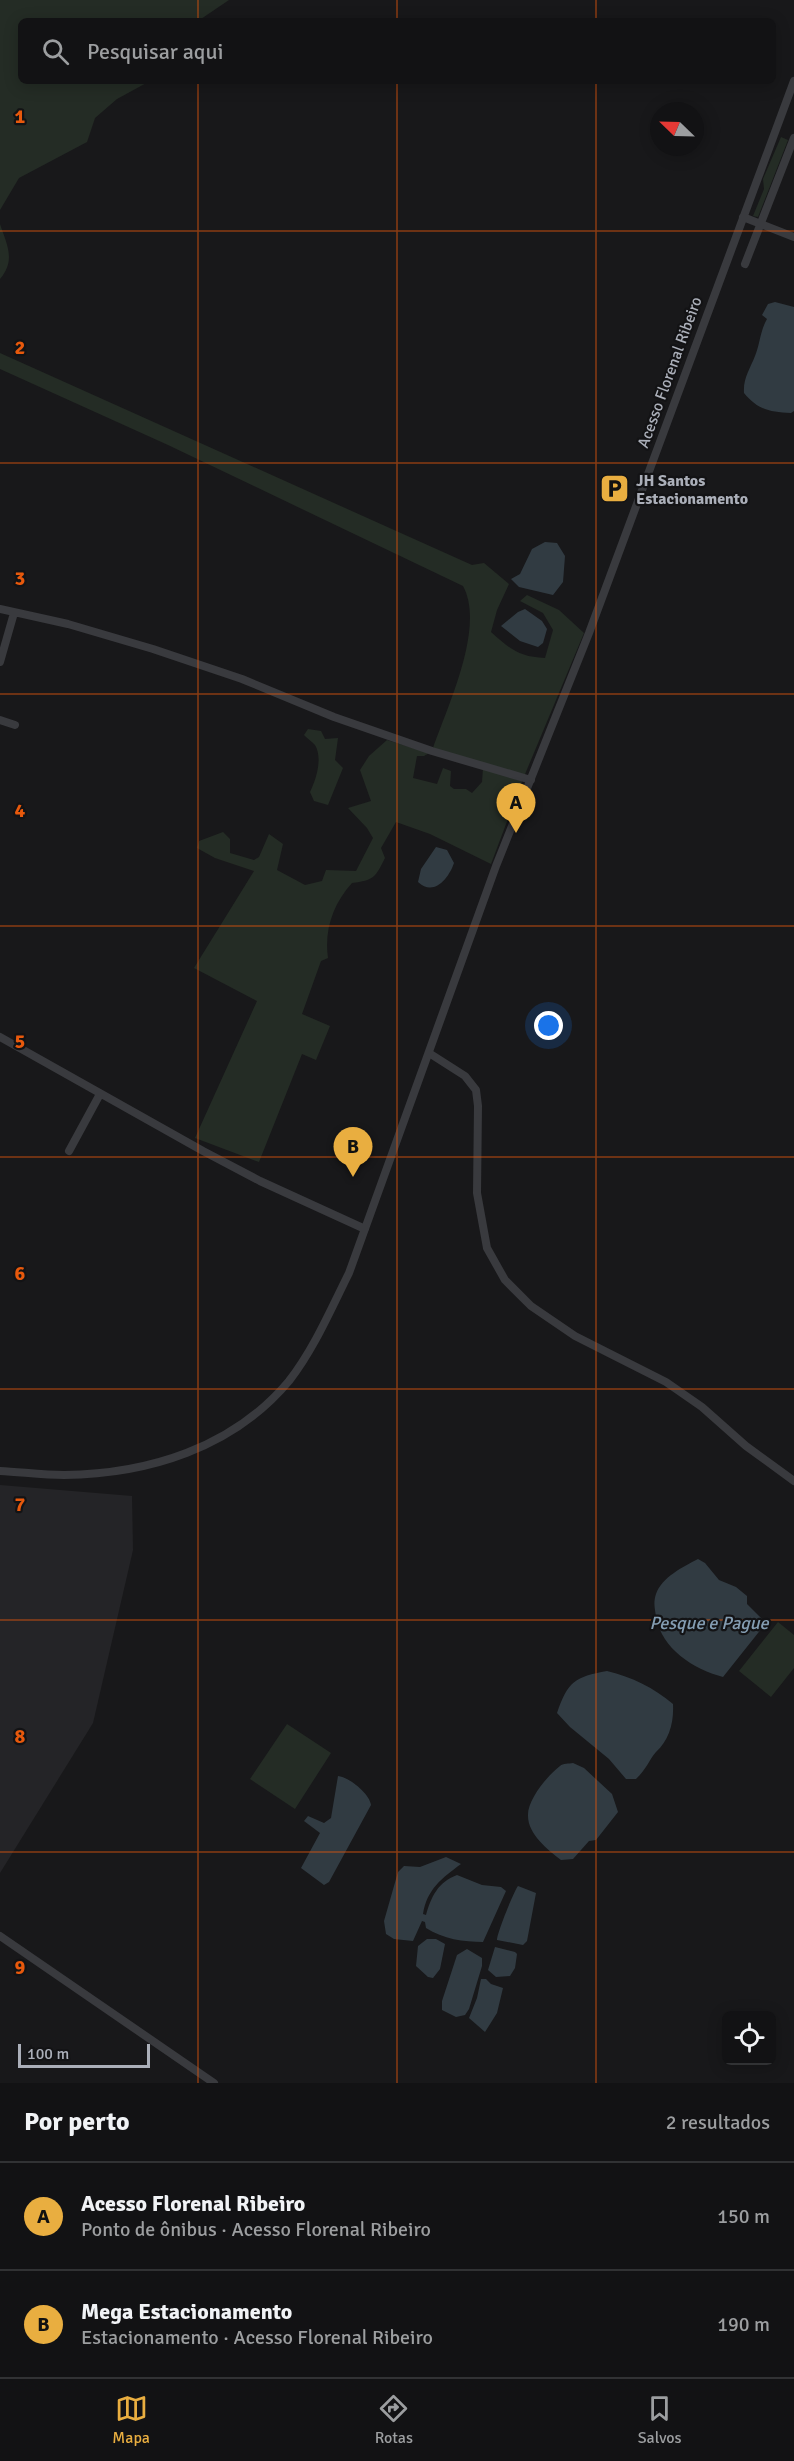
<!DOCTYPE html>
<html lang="pt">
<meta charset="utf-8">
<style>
:root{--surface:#121214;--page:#1f2022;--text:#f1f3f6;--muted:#9c9ea0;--line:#313234;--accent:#e9ae40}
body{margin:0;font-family:Signika,sans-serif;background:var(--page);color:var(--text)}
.controls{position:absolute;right:18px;bottom:18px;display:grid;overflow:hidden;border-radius:9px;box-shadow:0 3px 15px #0003}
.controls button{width:54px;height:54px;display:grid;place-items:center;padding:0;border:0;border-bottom:2px solid var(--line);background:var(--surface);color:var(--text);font:30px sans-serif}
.compass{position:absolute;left:650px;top:102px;width:54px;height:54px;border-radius:50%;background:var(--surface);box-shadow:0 3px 15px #0003;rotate:293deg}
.scale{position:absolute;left:18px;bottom:15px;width:132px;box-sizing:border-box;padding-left:6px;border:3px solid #abafb9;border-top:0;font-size:16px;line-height:21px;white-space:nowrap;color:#abafb9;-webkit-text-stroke:4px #131315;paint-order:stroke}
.you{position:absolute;left:549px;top:1026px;width:21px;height:21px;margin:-15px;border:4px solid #fff;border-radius:50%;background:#1a73e8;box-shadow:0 0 0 9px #1a73e833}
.badge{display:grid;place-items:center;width:39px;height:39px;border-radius:50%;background:var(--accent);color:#111;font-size:20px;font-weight:700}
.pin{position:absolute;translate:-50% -50px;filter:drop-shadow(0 2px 3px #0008)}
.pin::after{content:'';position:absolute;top:32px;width:21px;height:18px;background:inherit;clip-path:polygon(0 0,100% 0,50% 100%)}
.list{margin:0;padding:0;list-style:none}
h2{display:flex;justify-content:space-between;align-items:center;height:78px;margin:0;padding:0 24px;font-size:26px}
h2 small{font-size:20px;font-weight:400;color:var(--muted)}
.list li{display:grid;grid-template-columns:39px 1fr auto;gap:18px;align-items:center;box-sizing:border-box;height:108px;padding:0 24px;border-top:2px solid var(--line)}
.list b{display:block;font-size:22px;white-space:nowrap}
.list p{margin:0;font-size:20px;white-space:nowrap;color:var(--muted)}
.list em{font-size:20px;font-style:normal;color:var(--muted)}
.icon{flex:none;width:33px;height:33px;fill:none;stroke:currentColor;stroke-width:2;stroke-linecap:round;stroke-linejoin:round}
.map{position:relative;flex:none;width:794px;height:2083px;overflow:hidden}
.search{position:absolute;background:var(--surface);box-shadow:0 3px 15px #0003;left:18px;right:18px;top:18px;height:66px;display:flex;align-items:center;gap:15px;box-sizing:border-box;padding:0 21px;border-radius:9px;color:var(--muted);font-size:22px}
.sheet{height:294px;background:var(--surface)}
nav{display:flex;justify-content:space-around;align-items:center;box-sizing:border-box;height:84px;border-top:2px solid var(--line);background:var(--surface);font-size:16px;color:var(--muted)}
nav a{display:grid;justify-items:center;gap:3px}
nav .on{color:var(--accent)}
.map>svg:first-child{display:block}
</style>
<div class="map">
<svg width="794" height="2083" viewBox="0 0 794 2083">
<rect width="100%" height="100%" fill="#18181a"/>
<path fill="#242427" d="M0,1485L132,1496L133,1550L93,1723L0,1873Z"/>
<path fill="#242c25" d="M0,0H229L198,21H21V81H150L117,99L95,118L87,142L19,178L0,210Z
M781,137L788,140L758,217L753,216L764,189L763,179Z
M0,224C7,245 16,260 0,279Z
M0,353L472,565L484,563L509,584L497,610L491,632C510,649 519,657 545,658L553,630L543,613L520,601L527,595L559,610L584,633L523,779L491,864L430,834L396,822L381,848L385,858C375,878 374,880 352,883C333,904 324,930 328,958L321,961L302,1014L330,1026L316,1060L302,1054L259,1162L195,1138L257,1001L194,968L254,871L215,858L197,848L199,841L223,832L230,839V853L254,860L259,857L269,834L283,844L277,870L305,885L322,881L326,870L356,871L373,838L367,828L348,808L371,801L360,770L369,756L387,740L429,753L424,756H417L413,778L437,784L443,768L451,771L450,786L454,789H466L472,793L482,782L483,768L432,751C446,709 486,628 463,586L168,445L0,369Z
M308,729L321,731L325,739L338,738L335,760L343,768L328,805L314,801L310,792C316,780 323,758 315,745C312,742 307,738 304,735Z
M778,1622L794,1635V1668L771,1697L739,1671Z
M287,1724L331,1753L295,1809L250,1779Z"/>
<path fill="#313b42" d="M775,302L794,307V411L791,413C770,412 758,410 744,393C743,378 750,369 755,356C760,344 760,331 767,319L762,315L768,304Z
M545,542L557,543L565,556L563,582L553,595L519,587L511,579L520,574L532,549Z
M525,609L542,621L547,629L543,643L538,647L520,641L501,626L518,612Z
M436,847L447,850L454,863C449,878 434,897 418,882L421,869Z
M698,1559L705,1563L719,1580L736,1587L747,1596V1604L766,1623L723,1677C693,1669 662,1649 656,1617C655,1609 653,1603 656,1594C662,1577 683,1567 698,1559Z
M607,1671C632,1677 654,1688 673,1704C674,1723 669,1740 656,1752C649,1760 646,1770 636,1779H626L609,1759L570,1727L557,1713C568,1681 575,1677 607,1671Z
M573,1763L584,1768L612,1794L618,1812L596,1840L589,1841L573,1859L561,1860C548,1850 528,1834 528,1816C527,1800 548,1775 560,1766C563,1763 569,1764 573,1763Z
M338,1776C349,1777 370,1794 371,1805L329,1882L324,1885L301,1868L320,1833L304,1821L308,1816L324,1823L331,1818Z
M446,1857L461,1864C442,1878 427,1889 423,1914L426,1915C431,1897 438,1882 457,1875L482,1885L501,1887L506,1891L483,1942C464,1942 443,1939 426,1928L425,1922L422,1921L413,1941L394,1939L386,1934L384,1921L398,1872L404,1866L420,1867Z
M518,1886L536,1893L527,1941L523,1945L497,1940C497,1933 514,1891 518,1886Z
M427,1939H436L445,1944L440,1969L433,1978L428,1977L416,1966L418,1946Z
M495,1947L515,1952L517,1954L515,1968L510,1976L496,1977L488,1970Z
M467,1949L482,1958V1966L469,2009L465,2015L456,2017L442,2010V2001L457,1955Z
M481,1979H486L491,1984L503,1988L497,2013L485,2032L469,2018L477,1998Z"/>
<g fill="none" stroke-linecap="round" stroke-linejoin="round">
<path stroke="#393a3e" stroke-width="8" d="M743,217L794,237
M745,264L794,138
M0,609L68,624L153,649L242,679L334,717L432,751L531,780
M0,662L14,613
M0,720L15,725
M0,1037L203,1151L260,1181L365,1229
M429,1053L465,1076L476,1090L478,1106L477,1193L487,1248L505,1280L531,1306L575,1336L666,1382L702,1407L746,1446L794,1481
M69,1151L100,1094
M0,1471C21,1472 43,1475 64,1475C148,1474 233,1448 289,1381C314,1349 331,1309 349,1273L496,866L589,633L794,81
M0,1936L214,2083"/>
</g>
<path fill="none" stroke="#e8590c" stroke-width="1.5" stroke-opacity="0.55" d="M198,0V21M397,0V21M596,0V21M198,81V2083M397,81V2083M596,81V2083M0,231H794M0,463H794M0,694H794M0,926H794M0,1157H794M0,1389H794M0,1620H794M0,1852H794"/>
<defs>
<symbol id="parking-square" viewBox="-11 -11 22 22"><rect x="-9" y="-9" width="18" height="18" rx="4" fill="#e9ae40" stroke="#131315"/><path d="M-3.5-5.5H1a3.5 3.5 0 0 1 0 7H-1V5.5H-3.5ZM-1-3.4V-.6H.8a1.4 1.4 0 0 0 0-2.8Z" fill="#111"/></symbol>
</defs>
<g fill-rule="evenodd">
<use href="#parking-square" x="598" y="472" width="33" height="33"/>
</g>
<g text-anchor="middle" stroke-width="4.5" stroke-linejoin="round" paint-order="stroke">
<g font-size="16" fill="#abafb9" stroke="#131315">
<text transform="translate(669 372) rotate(-70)" y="6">Acesso Florenal Ribeiro</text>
</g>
<g font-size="16" font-weight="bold" fill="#abafb9" stroke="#131315" text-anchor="start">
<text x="636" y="486">JH Santos<tspan x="636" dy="18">Estacionamento</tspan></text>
</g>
<g font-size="18" font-style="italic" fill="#849db2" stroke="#131315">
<text x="709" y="1629">Pesque e Pague</text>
</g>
</g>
<g font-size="20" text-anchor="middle" font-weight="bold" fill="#e8590c" stroke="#131315" stroke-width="4.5" stroke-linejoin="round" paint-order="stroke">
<text x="20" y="123">1</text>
<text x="20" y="354">2</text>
<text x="20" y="585">3</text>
<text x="20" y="817">4</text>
<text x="20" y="1048">5</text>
<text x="20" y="1280">6</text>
<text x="20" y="1511">7</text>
<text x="20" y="1743">8</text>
<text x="20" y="1974">9</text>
</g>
</svg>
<div class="controls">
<button><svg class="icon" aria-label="locate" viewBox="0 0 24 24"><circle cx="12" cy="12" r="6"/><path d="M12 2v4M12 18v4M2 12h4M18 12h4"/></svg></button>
</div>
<svg class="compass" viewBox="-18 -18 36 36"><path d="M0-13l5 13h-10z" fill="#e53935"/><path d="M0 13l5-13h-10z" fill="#9c9ea0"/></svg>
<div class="scale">100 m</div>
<div class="you"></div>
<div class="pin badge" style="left:516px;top:833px">A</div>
<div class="pin badge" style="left:353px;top:1177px">B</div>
<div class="search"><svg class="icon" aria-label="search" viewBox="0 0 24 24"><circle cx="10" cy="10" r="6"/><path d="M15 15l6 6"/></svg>Pesquisar aqui</div>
</div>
<section class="sheet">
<h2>Por perto<small>2 resultados</small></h2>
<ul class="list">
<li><span class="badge">A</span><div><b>Acesso Florenal Ribeiro</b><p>Ponto de ônibus · Acesso Florenal Ribeiro</p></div><em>150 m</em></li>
<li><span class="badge">B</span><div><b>Mega Estacionamento</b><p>Estacionamento · Acesso Florenal Ribeiro</p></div><em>190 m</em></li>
</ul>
</section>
<nav>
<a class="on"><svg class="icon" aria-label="map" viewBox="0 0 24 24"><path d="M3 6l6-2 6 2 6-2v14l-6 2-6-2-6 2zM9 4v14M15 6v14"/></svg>Mapa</a>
<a><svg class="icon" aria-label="directions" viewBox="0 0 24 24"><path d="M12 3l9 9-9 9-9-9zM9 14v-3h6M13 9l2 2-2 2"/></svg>Rotas</a>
<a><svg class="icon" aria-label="saved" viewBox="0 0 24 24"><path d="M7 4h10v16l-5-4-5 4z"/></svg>Salvos</a>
</nav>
